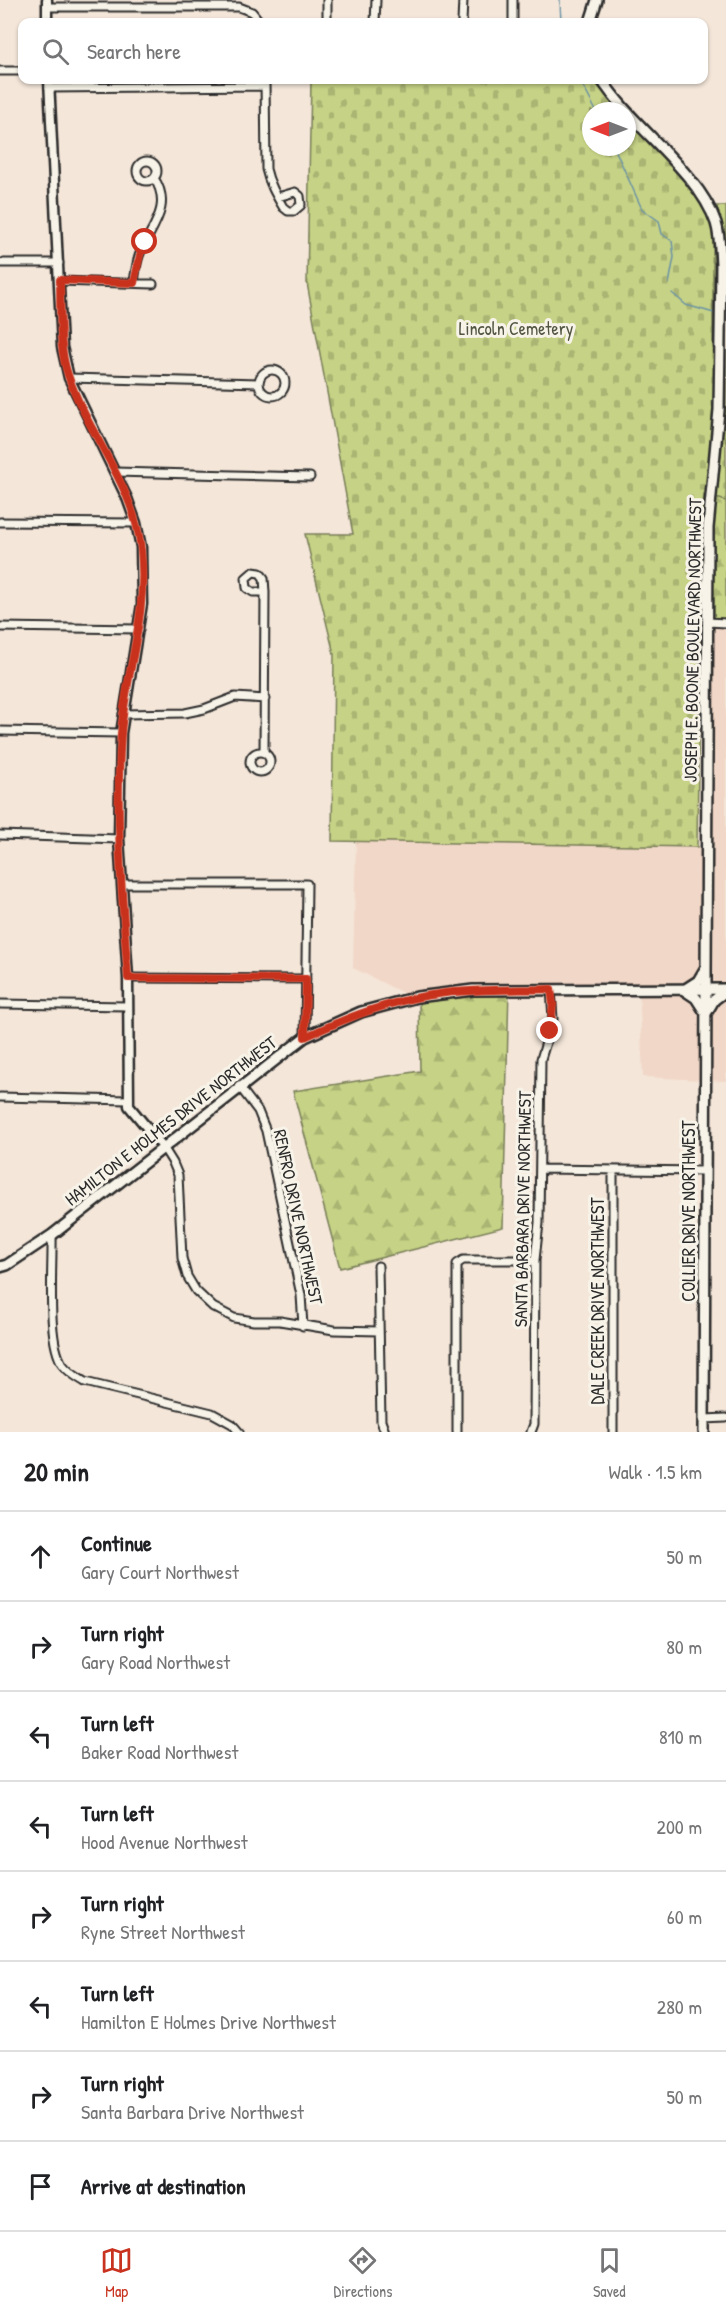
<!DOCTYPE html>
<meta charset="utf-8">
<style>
:root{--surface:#fff;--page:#f2f2f2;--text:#202124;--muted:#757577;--line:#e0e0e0;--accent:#c8321e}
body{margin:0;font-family:"Patrick Hand",sans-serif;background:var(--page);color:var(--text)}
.compass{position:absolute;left:582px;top:102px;width:54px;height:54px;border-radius:50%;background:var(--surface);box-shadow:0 2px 4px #0004;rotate:270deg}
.stop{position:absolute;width:18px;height:18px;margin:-14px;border:4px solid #c8321e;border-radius:50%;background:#fff}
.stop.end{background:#c8321e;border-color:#fff;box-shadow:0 2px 6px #0008}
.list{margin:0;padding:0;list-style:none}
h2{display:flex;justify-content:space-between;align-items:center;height:78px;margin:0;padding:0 24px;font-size:26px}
h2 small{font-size:20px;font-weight:400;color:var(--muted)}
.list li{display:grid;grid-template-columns:39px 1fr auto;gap:18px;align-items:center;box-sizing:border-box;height:90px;padding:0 24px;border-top:2px solid var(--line)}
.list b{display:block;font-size:22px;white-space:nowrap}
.list p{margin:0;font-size:20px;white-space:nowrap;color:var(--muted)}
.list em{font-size:20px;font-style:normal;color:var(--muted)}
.icon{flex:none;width:33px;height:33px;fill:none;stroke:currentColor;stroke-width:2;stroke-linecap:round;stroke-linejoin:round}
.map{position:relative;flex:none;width:726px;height:1432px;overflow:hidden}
.search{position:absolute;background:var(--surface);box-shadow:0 2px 4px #0004;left:18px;right:18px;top:18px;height:66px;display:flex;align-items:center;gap:15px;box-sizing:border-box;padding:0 21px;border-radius:12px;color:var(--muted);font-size:22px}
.sheet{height:798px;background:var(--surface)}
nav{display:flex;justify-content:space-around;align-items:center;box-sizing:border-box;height:84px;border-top:2px solid var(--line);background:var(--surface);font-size:16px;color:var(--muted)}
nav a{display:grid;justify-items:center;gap:3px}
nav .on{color:var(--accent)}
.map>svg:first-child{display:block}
</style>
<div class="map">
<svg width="726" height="1432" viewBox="0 0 726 1432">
<defs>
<pattern id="forest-firs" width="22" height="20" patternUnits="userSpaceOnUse" patternTransform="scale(1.5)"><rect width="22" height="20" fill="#c6d285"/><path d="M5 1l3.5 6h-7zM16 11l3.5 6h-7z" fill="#aab473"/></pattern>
<pattern id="cemetery-stones" width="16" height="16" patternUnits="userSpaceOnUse" patternTransform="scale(1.5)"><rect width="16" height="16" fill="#c6d285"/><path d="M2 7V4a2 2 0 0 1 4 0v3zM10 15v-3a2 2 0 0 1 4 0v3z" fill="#aab473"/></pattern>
</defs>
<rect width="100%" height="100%" fill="#f4e6d9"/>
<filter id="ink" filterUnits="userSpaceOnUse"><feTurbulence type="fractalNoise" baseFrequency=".0167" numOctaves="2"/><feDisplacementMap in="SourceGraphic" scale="12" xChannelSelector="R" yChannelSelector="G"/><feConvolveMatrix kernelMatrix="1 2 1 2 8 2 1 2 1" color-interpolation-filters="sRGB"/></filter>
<g filter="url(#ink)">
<path fill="#f1d7c7" d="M711,620L726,621V1081L643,1077L639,987H509L419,1001L353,968L356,841L709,847Z"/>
<path fill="url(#forest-firs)" stroke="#787e58" stroke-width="1.5" d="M713,206H726V358L713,348Z
M715,497L726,501V621L711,620L712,528Z
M509,987L503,1227L340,1268L293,1091L420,1071L419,1001Z"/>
<path fill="url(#cemetery-stones)" stroke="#787e58" stroke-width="1.5" d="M311,80H592L622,111H591V147H627V116L713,206V348L726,358V501L704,494L701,528L697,847L332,841L334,654L305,534H353L307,283Z"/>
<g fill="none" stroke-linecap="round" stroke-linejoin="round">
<path stroke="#6b93a6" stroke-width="1.5" d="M560,0L561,22
M580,80L596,111
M614,147L642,209L659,221L662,234L672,241L674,257L669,284
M672,293L686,305L714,313"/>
<defs>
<path id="minor" d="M513,0V22
M47,7H239L252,12L260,22
M327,22V0
M375,22L376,0
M462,22L463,0
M0,71H22
M265,80L266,169C269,183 276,195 283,207L288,211H294L301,205L300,196L295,192L278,197
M49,88L265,86
M137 171a10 10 0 1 1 20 0a10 10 0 1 1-20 0Z
M0,263H59
M60,281L153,284
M134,283C135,274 136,265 139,256C149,229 174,208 154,178
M259 383a13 13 0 1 1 26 0a13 13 0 1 1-26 0Z
M69,378L259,383
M115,472L310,477
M0,522L136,523
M253,572L260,573L264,578L265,592H253L247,588L246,578Z
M708,622L726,623
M0,627L139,629
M123,714L185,713L204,709L235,697L265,699
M0,731L121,733
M250 762a10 10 0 1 1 20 0a10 10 0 1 1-20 0Z
M264,753L265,592
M0,835L119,839
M122,884H307L305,1037
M128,978L306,979
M0,1004L128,1006
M239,1086L258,1111L266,1131L301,1295L303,1326
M0,1097L129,1100
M163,1147L173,1163L178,1175L182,1258L187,1276L196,1291L213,1307L234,1318L254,1321H280L334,1330L379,1331
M540,1169L705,1171
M52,1235C53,1265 46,1343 63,1365C69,1373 77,1377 85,1382L212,1413L232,1424L239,1432
M378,1266L381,1421L385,1432
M705,1419L726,1418
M457,1432V1264L463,1260H535
M531,1432L534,1424L535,1260L539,1223L541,1059L553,1019L551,989
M613,1432V1170"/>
<path id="tertiary" d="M47,22V0
M49,80L62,347L69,378L127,498L136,523L141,547L142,604L121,733L119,839L128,978L129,1106L163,1147"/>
<path id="secondary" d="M590,22L597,0
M602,80C631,126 699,172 716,223C720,236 720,250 721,264L719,410L708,528L704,1432
M684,990L698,981L705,969
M684,990L696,998L705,1012
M707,1012L714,1000L726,991
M0,1267L7,1265L52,1235L305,1037L361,1012L417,997L473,990L726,989"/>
</defs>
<use href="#minor" stroke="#2b2b2b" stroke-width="11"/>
<use href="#tertiary" stroke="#2b2b2b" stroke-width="13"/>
<use href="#secondary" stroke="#2b2b2b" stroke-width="14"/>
<use href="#minor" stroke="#f7f3e8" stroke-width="7"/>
<use href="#tertiary" stroke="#f7f3e8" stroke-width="8"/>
<use href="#secondary" stroke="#f7f3e8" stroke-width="9"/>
</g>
</g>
<g fill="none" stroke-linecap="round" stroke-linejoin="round" filter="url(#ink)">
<path stroke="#c8321e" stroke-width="8" d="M145,242L140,255L134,283L60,280C61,311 58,345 68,375C88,435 135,486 141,550C148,617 126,669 121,734C115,816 122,897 128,978L306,979L305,1037C350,1016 395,999 445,993C480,989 516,990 551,989L553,1004L550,1031"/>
</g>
<g text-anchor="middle" stroke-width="6" stroke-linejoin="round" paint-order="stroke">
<g font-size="18" fill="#525542" stroke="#f7f3e8">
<text x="516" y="335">Lincoln Cemetery</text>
</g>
<g font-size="18" fill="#2b2b2b" stroke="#f7f3e8">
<text transform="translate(693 640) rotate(-89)" y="6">JOSEPH E. BOONE BOULEVARD NORTHWEST</text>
<text transform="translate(171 1121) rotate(-38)" y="6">HAMILTON E HOLMES DRIVE NORTHWEST</text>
<text transform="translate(523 1209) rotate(-89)" y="6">SANTA BARBARA DRIVE NORTHWEST</text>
<text transform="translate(689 1211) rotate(-90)" y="6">COLLIER DRIVE NORTHWEST</text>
<text transform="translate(298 1217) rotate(78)" y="6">RENFRO DRIVE NORTHWEST</text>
<text transform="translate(598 1301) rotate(-90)" y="6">DALE CREEK DRIVE NORTHWEST</text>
</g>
</g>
</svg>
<svg class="compass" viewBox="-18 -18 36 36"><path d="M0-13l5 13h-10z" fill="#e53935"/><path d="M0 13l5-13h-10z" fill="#757577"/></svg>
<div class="stop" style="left:145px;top:242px"></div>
<div class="stop end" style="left:550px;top:1031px"></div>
<div class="search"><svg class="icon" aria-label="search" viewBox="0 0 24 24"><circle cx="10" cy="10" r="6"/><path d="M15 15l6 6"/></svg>Search here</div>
</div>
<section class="sheet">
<h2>20 min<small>Walk · 1.5 km</small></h2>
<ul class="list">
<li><svg class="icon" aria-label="ahead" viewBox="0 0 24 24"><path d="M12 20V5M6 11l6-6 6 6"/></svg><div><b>Continue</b><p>Gary Court Northwest</p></div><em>50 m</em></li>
<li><svg class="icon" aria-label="right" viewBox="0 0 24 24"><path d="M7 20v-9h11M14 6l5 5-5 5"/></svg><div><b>Turn right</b><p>Gary Road Northwest</p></div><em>80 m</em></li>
<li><svg class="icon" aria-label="left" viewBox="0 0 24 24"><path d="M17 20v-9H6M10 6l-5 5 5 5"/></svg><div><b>Turn left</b><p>Baker Road Northwest</p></div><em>810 m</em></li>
<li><svg class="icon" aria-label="left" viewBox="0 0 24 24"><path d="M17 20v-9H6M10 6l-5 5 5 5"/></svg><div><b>Turn left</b><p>Hood Avenue Northwest</p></div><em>200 m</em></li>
<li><svg class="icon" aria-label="right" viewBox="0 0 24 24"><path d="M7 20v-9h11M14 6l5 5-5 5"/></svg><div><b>Turn right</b><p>Ryne Street Northwest</p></div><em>60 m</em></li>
<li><svg class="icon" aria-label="left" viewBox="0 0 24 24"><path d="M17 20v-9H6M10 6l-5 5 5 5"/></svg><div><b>Turn left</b><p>Hamilton E Holmes Drive Northwest</p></div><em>280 m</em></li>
<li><svg class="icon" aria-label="right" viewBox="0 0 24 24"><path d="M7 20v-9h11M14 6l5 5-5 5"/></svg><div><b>Turn right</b><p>Santa Barbara Drive Northwest</p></div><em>50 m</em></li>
<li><svg class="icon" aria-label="arrive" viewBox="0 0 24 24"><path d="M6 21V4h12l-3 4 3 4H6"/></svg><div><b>Arrive at destination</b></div></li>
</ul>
</section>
<nav>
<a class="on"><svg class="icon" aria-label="map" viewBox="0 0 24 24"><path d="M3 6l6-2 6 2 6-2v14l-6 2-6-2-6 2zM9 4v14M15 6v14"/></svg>Map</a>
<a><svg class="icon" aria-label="directions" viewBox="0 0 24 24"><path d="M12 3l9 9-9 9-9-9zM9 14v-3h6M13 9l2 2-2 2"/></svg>Directions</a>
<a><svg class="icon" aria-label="saved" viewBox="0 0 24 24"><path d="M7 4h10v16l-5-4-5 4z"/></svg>Saved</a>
</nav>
